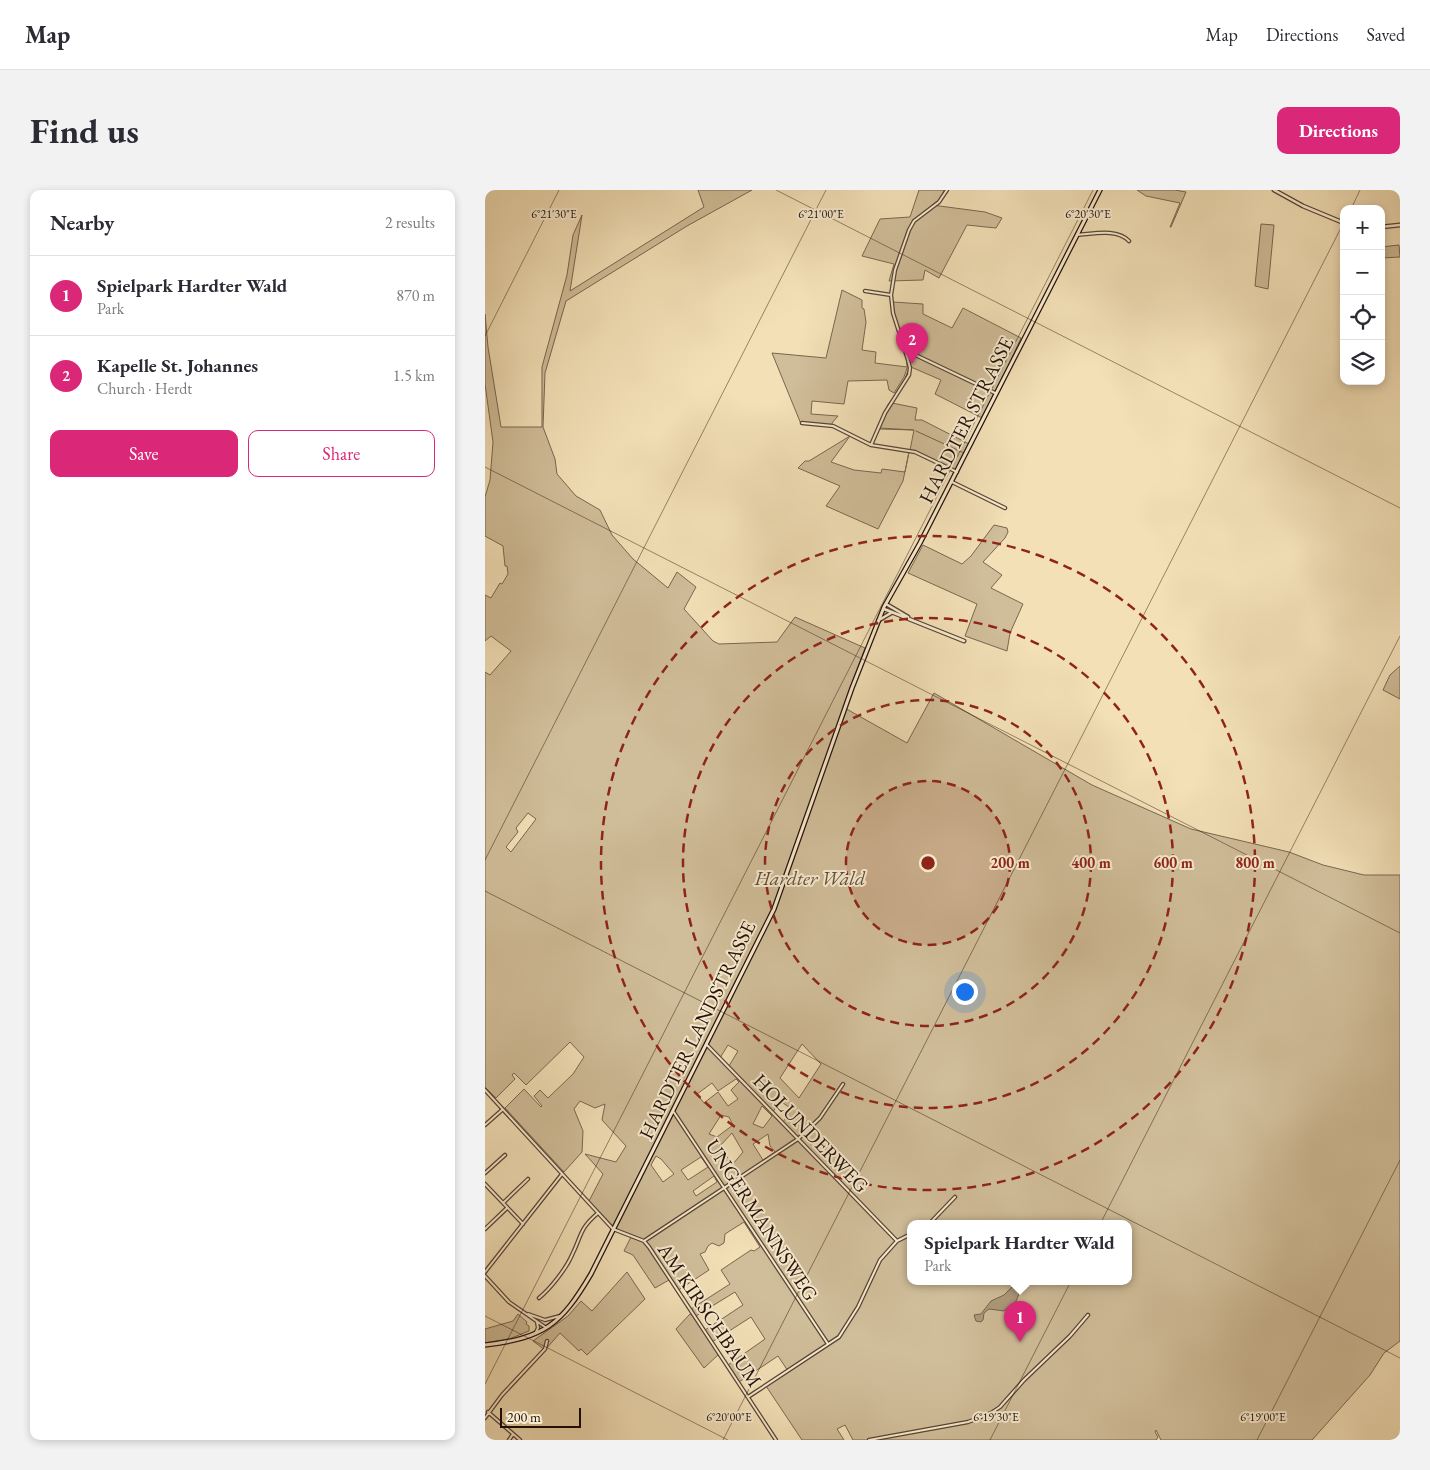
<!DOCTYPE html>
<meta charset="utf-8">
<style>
:root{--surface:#fff;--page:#f2f2f3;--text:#2b2b33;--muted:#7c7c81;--line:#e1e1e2;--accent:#db2777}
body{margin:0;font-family:"EB Garamond",serif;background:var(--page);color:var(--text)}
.controls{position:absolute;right:15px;top:15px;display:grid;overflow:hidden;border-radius:10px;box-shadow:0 2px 8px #0003}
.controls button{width:45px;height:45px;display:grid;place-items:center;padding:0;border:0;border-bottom:1px solid var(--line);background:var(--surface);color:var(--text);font:25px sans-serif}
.scale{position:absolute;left:15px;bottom:12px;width:81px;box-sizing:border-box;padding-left:5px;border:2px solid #241007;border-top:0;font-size:14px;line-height:18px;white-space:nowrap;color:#241007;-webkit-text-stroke:4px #f7ebd0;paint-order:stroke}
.you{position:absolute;left:479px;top:801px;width:18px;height:18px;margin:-12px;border:4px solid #fff;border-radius:50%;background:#1a73e8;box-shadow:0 0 0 8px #1a73e833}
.badge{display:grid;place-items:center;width:32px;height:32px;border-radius:50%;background:var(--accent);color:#fff;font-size:16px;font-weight:700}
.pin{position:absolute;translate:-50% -41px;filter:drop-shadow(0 1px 2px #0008)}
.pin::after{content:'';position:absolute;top:26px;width:18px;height:15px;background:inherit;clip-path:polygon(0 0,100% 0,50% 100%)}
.popup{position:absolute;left:422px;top:1030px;width:225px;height:65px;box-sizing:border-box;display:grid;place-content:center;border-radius:10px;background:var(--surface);filter:drop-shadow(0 1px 4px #0005);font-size:16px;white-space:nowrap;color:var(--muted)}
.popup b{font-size:19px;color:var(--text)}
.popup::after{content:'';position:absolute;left:50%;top:100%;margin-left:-10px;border:10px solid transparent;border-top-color:var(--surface)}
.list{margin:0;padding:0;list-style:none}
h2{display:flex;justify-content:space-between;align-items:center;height:65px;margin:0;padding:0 20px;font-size:21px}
h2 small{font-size:16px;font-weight:400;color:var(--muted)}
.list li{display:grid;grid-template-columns:32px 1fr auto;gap:15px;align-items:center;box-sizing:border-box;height:80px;padding:0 20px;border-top:1px solid var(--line)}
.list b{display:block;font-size:19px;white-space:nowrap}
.list p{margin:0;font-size:16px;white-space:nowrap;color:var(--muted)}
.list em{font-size:16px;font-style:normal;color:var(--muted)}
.actions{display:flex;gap:10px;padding:15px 20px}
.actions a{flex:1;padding:11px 0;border:1px solid var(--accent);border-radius:10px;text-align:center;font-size:18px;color:var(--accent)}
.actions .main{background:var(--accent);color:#fff}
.icon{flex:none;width:28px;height:28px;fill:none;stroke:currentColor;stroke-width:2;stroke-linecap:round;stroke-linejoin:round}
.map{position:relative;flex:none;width:915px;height:1250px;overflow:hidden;border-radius:10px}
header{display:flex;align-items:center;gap:30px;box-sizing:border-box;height:70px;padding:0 25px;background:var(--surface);border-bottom:1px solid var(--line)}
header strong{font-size:24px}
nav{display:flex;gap:28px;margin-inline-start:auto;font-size:18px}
.intro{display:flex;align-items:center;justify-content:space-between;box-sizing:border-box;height:120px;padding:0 30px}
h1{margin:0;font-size:35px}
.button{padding:12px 22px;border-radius:10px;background:var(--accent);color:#fff;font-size:18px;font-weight:700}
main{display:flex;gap:30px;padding:0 30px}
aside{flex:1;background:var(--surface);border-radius:10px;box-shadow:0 2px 8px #0003}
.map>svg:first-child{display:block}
</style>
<header>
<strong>Map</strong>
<nav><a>Map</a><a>Directions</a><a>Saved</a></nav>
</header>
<div class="intro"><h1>Find us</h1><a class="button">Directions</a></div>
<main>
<aside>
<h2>Nearby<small>2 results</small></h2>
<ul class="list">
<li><span class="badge">1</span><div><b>Spielpark Hardter Wald</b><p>Park</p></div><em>870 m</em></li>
<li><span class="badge">2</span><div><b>Kapelle St. Johannes</b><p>Church · Herdt</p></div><em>1.5 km</em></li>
</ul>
<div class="actions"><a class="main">Save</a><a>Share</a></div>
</aside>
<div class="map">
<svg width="915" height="1250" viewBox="0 0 915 1250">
<rect width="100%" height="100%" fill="#f3e0b7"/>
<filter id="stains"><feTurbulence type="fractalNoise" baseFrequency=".004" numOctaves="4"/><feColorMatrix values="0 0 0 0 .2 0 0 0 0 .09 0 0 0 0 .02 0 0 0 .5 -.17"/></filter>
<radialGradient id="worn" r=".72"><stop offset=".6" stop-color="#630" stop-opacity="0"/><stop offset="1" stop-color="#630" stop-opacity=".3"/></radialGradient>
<path fill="#d0bd99" stroke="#7a6650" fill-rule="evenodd" d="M213,0H267L202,36L81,111L60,183L58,237L70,269L72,284L91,306L115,320L127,345L148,369L183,398L192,382L211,397L199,419L228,451L234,454L292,452L310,427L380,458L358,517L422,553L449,503L607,595L706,639L804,662L838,675L879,685H915V1151L899,1163L885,1185L827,1250H676L671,1240L670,1242L673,1247L671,1250H368L360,1235L352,1239L359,1250H317L281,1196L303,1181L293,1166L254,1192L243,1175L280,1149L266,1127L227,1152L220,1140L258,1115L250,1102L211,1126L206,1119L245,1094L236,1080L266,1060L269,1061L275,1057L259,1032L240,1044L239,1053L234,1056L227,1053L223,1056L220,1062L215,1064L224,1080L192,1101L184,1090L170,1098L148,1065L139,1061L146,1047L129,1037L104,1011L118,984L100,964L131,972L141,956L117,930L120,914L110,918L95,911L89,919L98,941L97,962L79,982L20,918L39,899L56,917L57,916L49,906L55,900L63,908L88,884L99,867L85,852L41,895L29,883L27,885L30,889L11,908L0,897V482L5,485L26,461L6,446L0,451V405L6,408L15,393L17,394L23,384L22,376H20L18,356L0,346V307L5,290L8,252L0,194V124L3,157L16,237H57V177L82,85L88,45L97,25L85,101L219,17ZM43,623L51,629L26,662L21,657L33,642L31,638ZM317,854L336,874L314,908L295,888ZM243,855L253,861L244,876L235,868ZM251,889L254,892L246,900L253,909L243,916L233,902L219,913L212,904L227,893L233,901ZM295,911L307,919L298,932L288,922ZM277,916L287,926L278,938L268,934ZM236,925L244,927L248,935L232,947L224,944ZM247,943L258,962L248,974L234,957ZM283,944L285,956L290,962L278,970L268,954ZM171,966L176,969L189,984L178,992L166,975ZM216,967L223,977L203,990L196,980ZM229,986L232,992L211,1006L208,1001ZM426,1033H644V1091H426Z
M434,0H459L456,8L447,15L500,22L517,28L511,38L482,35L454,88L440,80L438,90L404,91L409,74L377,66L395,29L425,27Z
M652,0H690L701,2L686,37H685L695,13L661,6Z
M776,34L789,35L783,99L770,96Z
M914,55L915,67L896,68V57Z
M357,100L377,110V118L379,119L381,132L377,160L391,162L390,173L422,177L421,157L409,123L408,112L438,114V124L467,138L478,118L536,148L499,229L450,204L456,190L426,177L422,178L419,187L409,203L404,200L402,190L363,191L359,214L327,211L326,224L353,226L347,233V237L316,234L287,163L341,168Z
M407,213L432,218L430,230H437L486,255L472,282L430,261L425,260L429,240L394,238Z
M365,246L346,272L369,280L396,283L397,279L420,282L424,262L418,291L393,339L341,316L355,296L313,278L320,271H324Z
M509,335L522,338L523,342L520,348L498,372L517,385L506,398L538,414L525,443L522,461L480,446L492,414L423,383L438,355L477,374L486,366Z
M915,476V509L898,500L905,485Z
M142,1082L160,1109L102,1165L96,1159L94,1161L75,1143L60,1160L48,1151L83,1126L96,1111L107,1121Z
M33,1124L42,1132L41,1134L44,1136V1141L24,1149L0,1153V1139L28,1131Z
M205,1124L207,1125L234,1164L219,1178L191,1139Z"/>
<path fill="#ad997b" stroke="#76624d" d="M527,1097L536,1099L529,1116H525L519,1121L504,1119L499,1123L498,1130L496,1132L491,1131L489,1125L496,1124L506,1111L519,1105Z"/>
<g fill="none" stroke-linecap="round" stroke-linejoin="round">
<path stroke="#76624d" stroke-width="1" d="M405,102L407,90
M416,151L417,153
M417,156L422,171
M422,173L423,175
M409,206L420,189L423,180
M402,216L408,208
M399,222L400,220
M396,230L398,224
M392,238L395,231
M395,239L428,240
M431,241L479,263"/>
<defs>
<path id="minor" d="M592,45C608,44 632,38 644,51
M380,101L406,105
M420,160L510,203
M317,233L348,236L386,255L430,262L472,282
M386,255L400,223L424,185L425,178L423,170L408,123L406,105L410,80L424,40L429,31L454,12L462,0
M467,292L520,318
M222,855L412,1051
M0,900L128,1039L159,1051L164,1057L291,1250
M188,921L343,1154
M0,935L17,920
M0,983L20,965
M0,994L38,1034
M18,1013L43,989
M445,1033L470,1007
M0,1039L22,1018
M159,1051L313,949L335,928L358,894
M0,1082L77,984
M0,1086L24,1112L60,1137
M54,1108C65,1099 81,1079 87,1065C97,1045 94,1039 113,1023
M43,1124L60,1130L75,1126
M51,1142L53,1138L52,1132
M263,1207L354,1147L373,1117L395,1070L412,1051L426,1044
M3,1222L35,1250
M0,1228L17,1205L60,1159L62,1151
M24,1250L28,1244
M384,1250L483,1232L506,1223L515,1217L539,1190L585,1146L603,1125"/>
<path id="tertiary" d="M789,0L818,16L859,33
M896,37L915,35
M401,414L423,427
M399,419L479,451
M394,430L406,423"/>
<path id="secondary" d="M0,1155C59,1148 76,1135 106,1084L289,719L367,498L399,417L435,353L615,0"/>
</defs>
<use href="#minor" stroke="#584433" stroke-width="4.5"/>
<use href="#tertiary" stroke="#584433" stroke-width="5"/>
<use href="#secondary" stroke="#241007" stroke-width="5.5"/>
<use href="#minor" stroke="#f7ebd0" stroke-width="2"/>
<use href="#tertiary" stroke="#f7ebd0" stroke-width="2.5"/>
<use href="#secondary" stroke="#f7ebd0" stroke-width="3"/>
</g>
<path fill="none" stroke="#241007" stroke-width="1" stroke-opacity="0.45" d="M291,0L915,318M866,19L875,0M0,146L74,0M0,277L915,743M0,670L341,0M0,701L915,1168M0,1126L243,1250M0,1194L608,0M238,1250L859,32M505,1250L915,446M772,1250L915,970"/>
<circle cx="443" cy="673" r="82" fill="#8f2418" fill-opacity=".12"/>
<g fill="none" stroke="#8f2418" stroke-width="2.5" stroke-dasharray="9 6">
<circle cx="443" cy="673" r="82"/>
<circle cx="443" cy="673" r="163"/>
<circle cx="443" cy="673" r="245"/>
<circle cx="443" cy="673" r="327"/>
</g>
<g text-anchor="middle" stroke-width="4" stroke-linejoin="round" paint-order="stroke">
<g font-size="20" fill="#241007" stroke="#f7ebd0">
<text transform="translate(481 230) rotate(-63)" y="7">HARDTER STRASSE</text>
<text transform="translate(212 840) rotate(-64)" y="7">HARDTER LANDSTRASSE</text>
<text transform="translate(326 943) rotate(46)" y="7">HOLUNDERWEG</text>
<text transform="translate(277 1030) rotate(57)" y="7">UNGERMANNSWEG</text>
<text transform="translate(225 1125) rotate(56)" y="7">AM KIRSCHBAUM</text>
</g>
<g font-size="20" font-style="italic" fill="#604d3a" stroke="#f7ebd0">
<text x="325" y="695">Hardter Wald</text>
</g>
</g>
<g font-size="12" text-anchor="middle" fill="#241007" stroke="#f7ebd0" stroke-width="4" stroke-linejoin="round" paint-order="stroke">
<text x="69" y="28">6°21'30"E</text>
<text x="336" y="28">6°21'00"E</text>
<text x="603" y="28">6°20'30"E</text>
<text x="244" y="1231">6°20'00"E</text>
<text x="511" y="1231">6°19'30"E</text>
<text x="778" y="1231">6°19'00"E</text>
</g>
<circle cx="443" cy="673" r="8" fill="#8f2418" stroke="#f7ebd0" stroke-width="2.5"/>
<g font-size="15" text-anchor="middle" font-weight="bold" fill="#8f2418" stroke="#f7ebd0" stroke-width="4" stroke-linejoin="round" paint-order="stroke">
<text x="525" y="678">200 m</text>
<text x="606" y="678">400 m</text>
<text x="688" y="678">600 m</text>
<text x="770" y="678">800 m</text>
</g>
<rect width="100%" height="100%" filter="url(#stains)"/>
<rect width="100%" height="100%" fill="url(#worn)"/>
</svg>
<div class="controls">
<button>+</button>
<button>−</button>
<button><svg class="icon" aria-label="locate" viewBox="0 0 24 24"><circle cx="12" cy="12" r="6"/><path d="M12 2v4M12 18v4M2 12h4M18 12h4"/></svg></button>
<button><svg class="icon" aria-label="layers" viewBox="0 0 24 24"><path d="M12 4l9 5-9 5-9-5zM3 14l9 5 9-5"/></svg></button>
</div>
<div class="scale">200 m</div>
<div class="you"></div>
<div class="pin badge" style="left:535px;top:1152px">1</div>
<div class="popup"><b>Spielpark Hardter Wald</b>Park</div>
<div class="pin badge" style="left:427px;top:174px">2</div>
</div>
</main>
